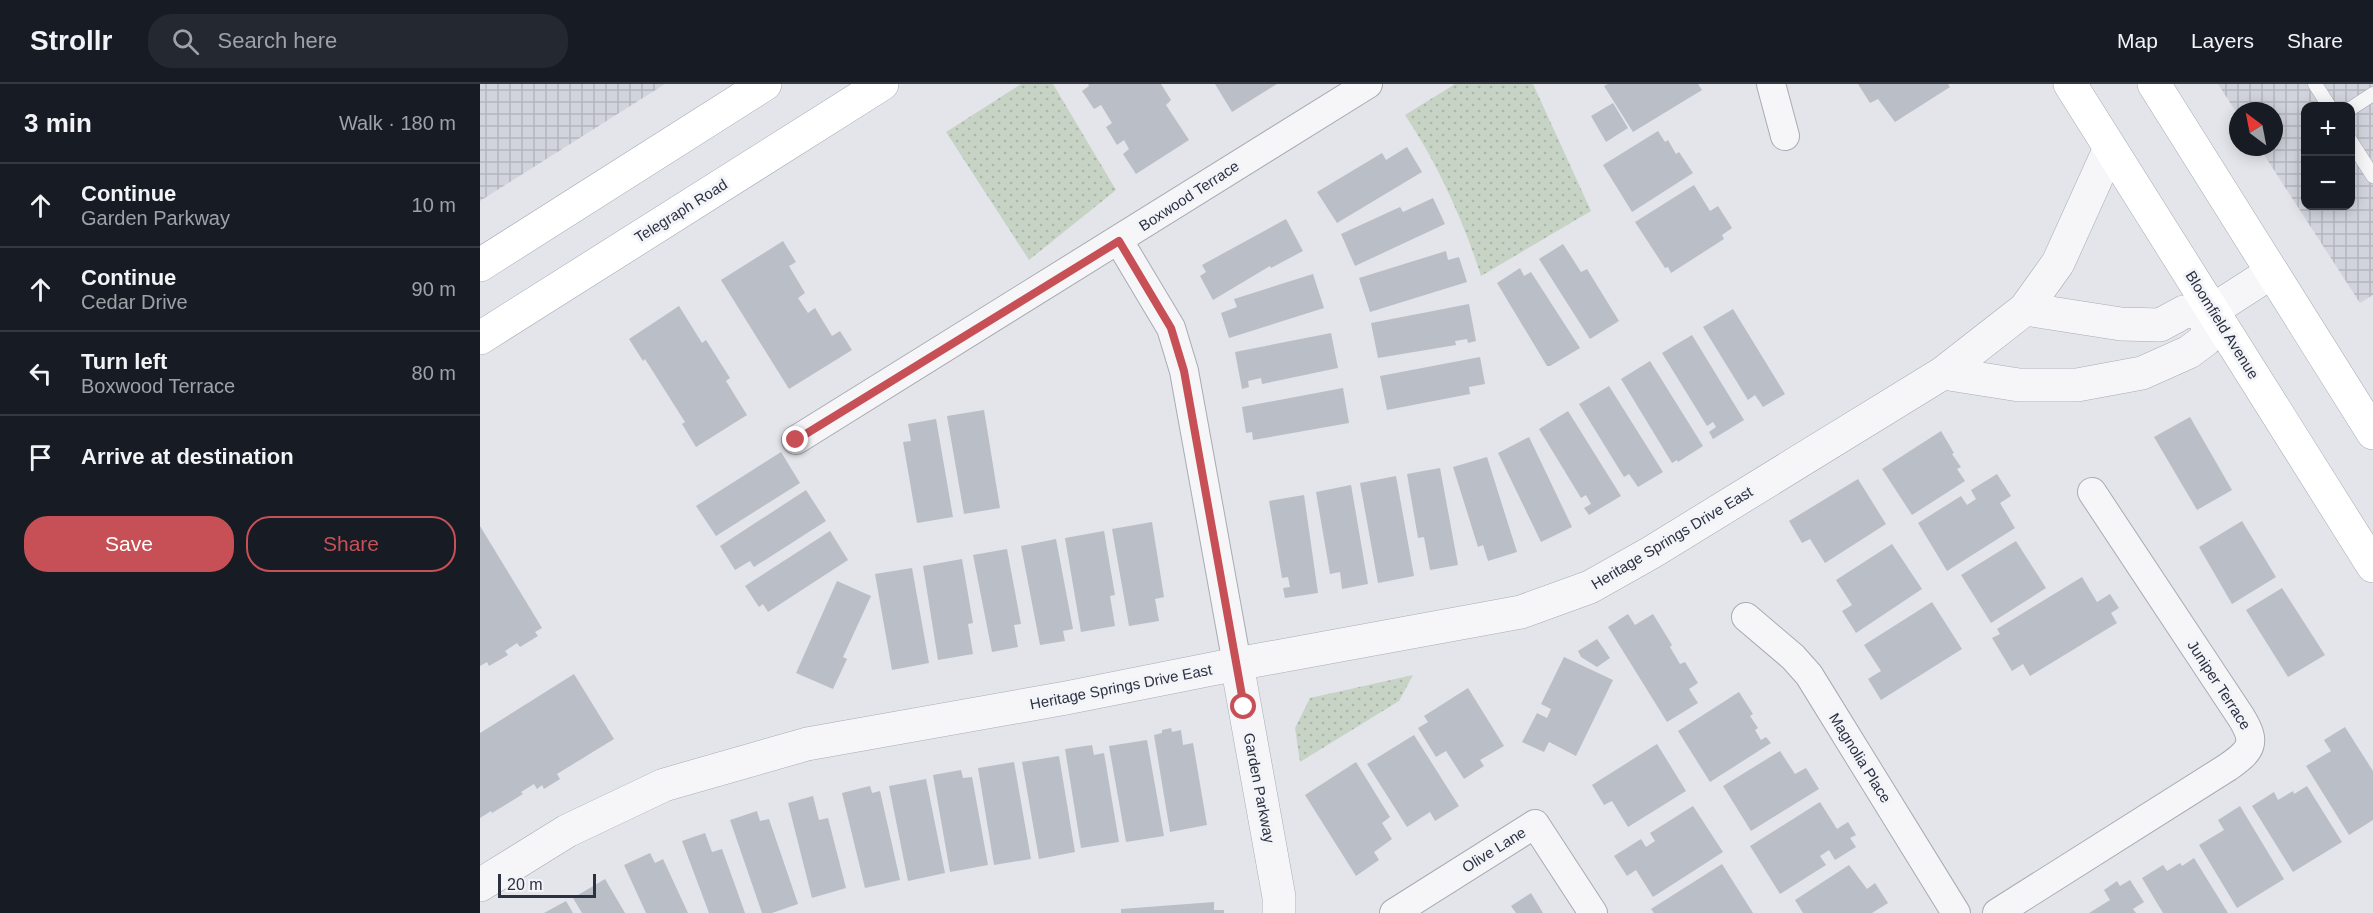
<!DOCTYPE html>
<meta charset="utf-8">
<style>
:root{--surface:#171b24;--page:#242831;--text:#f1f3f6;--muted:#9ea1a6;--line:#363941;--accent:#c75056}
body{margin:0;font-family:Helvetica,sans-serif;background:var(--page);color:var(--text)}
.controls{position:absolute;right:18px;top:18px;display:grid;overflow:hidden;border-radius:12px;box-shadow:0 3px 15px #0003}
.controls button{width:54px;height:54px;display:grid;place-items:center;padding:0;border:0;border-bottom:2px solid var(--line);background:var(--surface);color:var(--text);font:30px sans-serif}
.compass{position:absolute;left:1749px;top:18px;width:54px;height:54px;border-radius:50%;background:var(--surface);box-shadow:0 3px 15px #0003;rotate:328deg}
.scale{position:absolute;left:18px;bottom:15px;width:98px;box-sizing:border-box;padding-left:6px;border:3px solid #2c3142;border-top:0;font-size:16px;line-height:21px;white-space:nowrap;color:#2c3142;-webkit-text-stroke:4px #f3f4f8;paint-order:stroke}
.stop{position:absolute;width:18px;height:18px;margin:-14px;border:4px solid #c75056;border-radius:50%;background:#fff}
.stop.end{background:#c75056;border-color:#fff;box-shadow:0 2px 6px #0008}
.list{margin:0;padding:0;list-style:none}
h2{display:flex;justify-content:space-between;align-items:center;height:78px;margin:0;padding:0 24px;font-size:26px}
h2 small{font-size:20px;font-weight:400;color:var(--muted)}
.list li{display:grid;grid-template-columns:39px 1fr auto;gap:18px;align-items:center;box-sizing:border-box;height:84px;padding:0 24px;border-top:2px solid var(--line)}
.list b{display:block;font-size:22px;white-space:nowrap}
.list p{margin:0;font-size:20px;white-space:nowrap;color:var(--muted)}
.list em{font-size:20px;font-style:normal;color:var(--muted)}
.actions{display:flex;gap:12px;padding:18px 24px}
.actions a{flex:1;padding:14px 0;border:2px solid var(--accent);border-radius:24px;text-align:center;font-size:21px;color:var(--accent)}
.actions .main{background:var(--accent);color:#fff}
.icon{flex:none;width:33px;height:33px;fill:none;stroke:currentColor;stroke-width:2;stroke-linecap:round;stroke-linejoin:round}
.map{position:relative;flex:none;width:1893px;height:829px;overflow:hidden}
header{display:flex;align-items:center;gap:36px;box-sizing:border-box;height:84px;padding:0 30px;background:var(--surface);border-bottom:2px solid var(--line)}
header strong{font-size:28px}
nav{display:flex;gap:33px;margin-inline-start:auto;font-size:21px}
.search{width:420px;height:54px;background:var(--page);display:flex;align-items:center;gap:15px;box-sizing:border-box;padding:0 21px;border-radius:24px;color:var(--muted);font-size:22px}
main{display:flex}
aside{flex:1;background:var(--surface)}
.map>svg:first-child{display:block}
</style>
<header>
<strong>Strollr</strong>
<div class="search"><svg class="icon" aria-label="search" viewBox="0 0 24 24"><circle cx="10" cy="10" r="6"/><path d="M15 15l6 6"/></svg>Search here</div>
<nav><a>Map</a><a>Layers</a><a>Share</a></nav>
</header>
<main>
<aside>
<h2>3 min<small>Walk · 180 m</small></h2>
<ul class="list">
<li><svg class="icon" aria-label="ahead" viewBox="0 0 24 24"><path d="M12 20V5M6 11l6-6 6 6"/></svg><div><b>Continue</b><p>Garden Parkway</p></div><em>10 m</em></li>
<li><svg class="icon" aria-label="ahead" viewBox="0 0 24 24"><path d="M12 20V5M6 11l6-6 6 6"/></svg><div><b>Continue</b><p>Cedar Drive</p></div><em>90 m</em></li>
<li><svg class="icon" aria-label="left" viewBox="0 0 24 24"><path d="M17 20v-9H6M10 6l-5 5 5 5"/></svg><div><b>Turn left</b><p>Boxwood Terrace</p></div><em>80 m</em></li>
<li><svg class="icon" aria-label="arrive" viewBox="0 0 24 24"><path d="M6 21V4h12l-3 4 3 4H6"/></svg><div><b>Arrive at destination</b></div></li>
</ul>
<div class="actions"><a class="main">Save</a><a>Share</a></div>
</aside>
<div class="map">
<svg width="1893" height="829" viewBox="0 0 1893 829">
<defs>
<pattern id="industrial-grid" width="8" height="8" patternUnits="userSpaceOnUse" patternTransform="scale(1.5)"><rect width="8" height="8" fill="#d1d4dc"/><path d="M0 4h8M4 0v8" fill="none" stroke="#b4b6be"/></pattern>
<pattern id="grass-dots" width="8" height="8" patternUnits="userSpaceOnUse" patternTransform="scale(1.5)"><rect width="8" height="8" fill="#c7d4c5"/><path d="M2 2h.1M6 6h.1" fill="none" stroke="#abb6aa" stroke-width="1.8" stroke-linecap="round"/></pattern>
</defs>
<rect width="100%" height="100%" fill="#e3e5ea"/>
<path fill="url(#industrial-grid)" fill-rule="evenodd" d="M0,0H185L0,117Z
M1738,0H1893V211L1880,219L1779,63H1794V27H1758V31ZM1826,22H1870V122H1826Z"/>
<path fill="url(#grass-dots)" d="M541,0H573L636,106L549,176L466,48Z
M975,0H1053L1111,127L1001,192C983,136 958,80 925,31Z
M933,591L919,617L820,678L815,644L830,614Z"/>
<path fill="#babec7" d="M608,0H681L691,16L686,21L709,56L656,90L643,70L649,65L644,56L637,61L626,43L632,39L621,21L614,25L602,7L609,2Z
M735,0H797L752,28Z
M1128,0H1218L1222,6L1153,48L1124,2Z
M1378,0H1468L1470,3L1415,38L1398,15L1390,19Z
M1133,19L1148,44L1126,58L1111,32Z
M1178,47L1185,58L1188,56L1196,70L1199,68L1213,89L1152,128L1123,81Z
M927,63L942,88L857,139L837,108L902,69L906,76Z
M1214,101L1230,127L1238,122L1252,144L1242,151L1244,155L1191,189L1188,183L1185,184L1155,138Z
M953,114L965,140L875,182L861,150L920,123L923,128Z
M806,135L823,167L791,184L790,182L733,216L720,192L726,188L722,181Z
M303,157L316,178L309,182L325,209L318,214L328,229L335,224L352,252L360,247L372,266L309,305L241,196Z
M1083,160L1101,188L1107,185L1139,237L1110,255L1059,175Z
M966,167L968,176L979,173L987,198L890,228L879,194Z
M1040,184L1044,192L1051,188L1100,264L1070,282H1067L1017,199Z
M833,190L844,224L749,254L741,229L757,223L754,215Z
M989,220L996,257L988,259L987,255L975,257L976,261L898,274L891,239Z
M199,222L222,259L226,256L250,294L246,297L267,331L216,363L202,340L205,338L165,275L163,277L149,255Z
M1253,225L1305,310L1283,323L1275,311L1268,316L1223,243Z
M851,249L858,284L782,300L781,294L768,297L769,303L762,305L755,268Z
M1212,251L1264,336L1233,355L1229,348L1236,343L1233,338L1227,342L1182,269Z
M1000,273L1005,300L989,303L990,310L907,326L900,292Z
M1170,277L1223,362L1198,378L1197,376L1192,379L1141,295Z
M1129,302L1183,388L1158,403L1149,390L1144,393L1099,320Z
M863,304L869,339L773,356L772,348L766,349L762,323Z
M504,326L520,424L484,430L467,332Z
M1088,327L1141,412L1109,431L1104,424L1111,420L1106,411L1101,414L1059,345Z
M1710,333L1752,406L1717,426L1674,353Z
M456,335L473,433L437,439L423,358L431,357L428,340Z
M1461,347L1474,369L1472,370L1481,383L1477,385L1485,397L1432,431L1402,385Z
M1049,353L1092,443L1061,458L1018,369Z
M301,368L320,399L236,452L216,422Z
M1007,373L1037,468L1008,477L1003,461L998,463L973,383Z
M960,384L978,481L950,486L944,453L938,454L927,390Z
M1517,390L1531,412L1520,419L1535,444L1467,487L1438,439L1481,412L1487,421L1496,415L1491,406Z
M916,392L934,492L898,499L880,399Z
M1378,395L1406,440L1345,479L1330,455L1322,459L1309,437Z
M871,401L888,500L862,505L860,488L850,490L836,408Z
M326,406L346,437L274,483L270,477L255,486L240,462Z
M824,411L838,509L805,514L803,504L810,503L808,493L802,494L789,417Z
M1762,437L1796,493L1752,520L1719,463Z
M672,438L684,513L675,515L679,537L649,542L632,445Z
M0,442L62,544L55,548L58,552L40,563L37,559L25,567L28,571L9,582L7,578L0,582Z
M350,447L368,476L288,528L283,520L279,523L265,502Z
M624,447L635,511L630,512L635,542L601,548L585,454Z
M576,455L593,545L583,547L585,557L560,561L541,462Z
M1536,457L1566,504L1511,539L1481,491Z
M1412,460L1442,505L1376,549L1362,527L1372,521L1356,496Z
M527,465L541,540L534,541L538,563L512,568L493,471Z
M482,475L493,539L488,540L493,570L458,576L443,482Z
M432,484L449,579L412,586L395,490Z
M1602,493L1617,518L1630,510L1639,524L1631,529L1637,539L1550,592L1543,580L1532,587L1512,554L1520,550L1517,545Z
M357,497L391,512L363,573L367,575L353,605L316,589Z
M1802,504L1845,571L1808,593L1766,526Z
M1452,518L1482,565L1401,616L1388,595L1401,587L1384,561Z
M1148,530L1155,541L1173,530L1192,561L1190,563L1200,580L1205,578L1218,599L1209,605L1218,619L1187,638L1128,543Z
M1117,555L1130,574L1117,583L1101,573L1098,567Z
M1084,573L1133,596L1096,672L1069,658L1064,668L1042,658L1057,629L1067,634L1071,625L1061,620Z
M94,590L134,655L77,690L80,695L64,705L62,701L57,705L54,700L41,708L43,710L12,729L11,727L0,734V649Z
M988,604L1024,662L1000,676L1004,682L984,695L966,667L956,673L938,644L948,638L944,632Z
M1259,608L1273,630L1270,632L1278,644L1275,646L1281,656L1286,653L1291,659L1230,698L1198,647Z
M1865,643L1893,687V736L1869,751L1826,682L1851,667L1844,656Z
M691,644L692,648L701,646L703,661L713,659L727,741L690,748L674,651L682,649V646Z
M934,651L979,722L955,737L950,728L927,743L887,680Z
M667,656L684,752L646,758L629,662Z
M1177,660L1206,707L1148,743L1132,717L1124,721L1112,701Z
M612,661L614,671L624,669L639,758L601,764L585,665Z
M1300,667L1315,690L1326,684L1339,705L1271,747L1243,702Z
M579,672L595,768L559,775L542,678Z
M534,678L551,775L514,781L498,684Z
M876,678L910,733L902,739L912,755L894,768L899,776L876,792L825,711Z
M481,686L483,694L492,693L508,781L470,788L453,691Z
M446,695L465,789L428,797L409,702Z
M390,702L392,709L400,707L420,796L385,804L362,709Z
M1827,702L1862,758L1813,788L1772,722L1794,708L1798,716L1813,707L1814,710Z
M333,712L339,736L348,734L366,804L332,814L308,719Z
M1340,718L1357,745L1368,738L1376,751L1370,754L1376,763L1355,776L1349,766L1340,772L1346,781L1300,810L1270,762Z
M1213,722L1243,768L1173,813L1156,786L1147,792L1134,772L1161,755L1166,763L1175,757L1170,749Z
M1760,722L1804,795L1757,824L1719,761L1744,746L1738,736Z
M277,727L280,737L289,735L318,820L292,829H282L250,736Z
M225,749L232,768L242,765L265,829H229L202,757Z
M170,769L175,779L183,775L208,829H166L144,781Z
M1714,774L1748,829H1683L1662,794L1683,781L1687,787L1700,779L1702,782Z
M1242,780L1273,829H1174L1171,825Z
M1369,781L1387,805L1395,799L1408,819L1392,829H1323L1315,816Z
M125,795L145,829H102L93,814Z
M1650,796L1664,818L1653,825L1656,829H1609L1630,816L1624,806L1637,797L1640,802Z
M1051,809L1063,829H1036L1031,822Z
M86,817L93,829H64Z
M734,818V826H744V829H641V825Z"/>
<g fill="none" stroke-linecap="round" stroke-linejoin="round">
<defs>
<path id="service" d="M1835,0L1849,22
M1870,25L1893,10
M1870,56L1893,92"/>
<path id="minor" d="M1291,0L1305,52
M639,157L691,244L704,287L757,580
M316,356L888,0
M1266,533L1313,573L1329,591L1476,829
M914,829L1055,740L1113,829
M1517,829L1748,683C1772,666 1777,659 1761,633L1612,408"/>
<path id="tertiary" d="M1545,225L1641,240L1680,241L1704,228L1733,226L1792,188
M1463,289L1539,301H1597L1662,289L1709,268L1725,256L1733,226
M757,580L799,813V829
M0,801L87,747L184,701L327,660L586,614L757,580L1041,528L1110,503L1172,468L1463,289L1545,225L1578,179L1630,64"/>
<path id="secondary" d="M1590,0L1893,482
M1674,0L1893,349"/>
<path id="primary" d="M0,181L285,0
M0,254L402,0"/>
</defs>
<use href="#service" stroke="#a8abb4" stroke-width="15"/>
<use href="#minor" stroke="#a8abb4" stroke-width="30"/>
<use href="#tertiary" stroke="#a8abb4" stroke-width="34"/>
<use href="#secondary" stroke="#a8abb4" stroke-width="34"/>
<use href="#primary" stroke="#a3a8b5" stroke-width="34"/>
<use href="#service" stroke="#f6f6f9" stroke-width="14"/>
<use href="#minor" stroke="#f6f6f9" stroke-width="28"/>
<use href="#tertiary" stroke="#f6f6f9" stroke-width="33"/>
<use href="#secondary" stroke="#fff" stroke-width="33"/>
<use href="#primary" stroke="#fff" stroke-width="33"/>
</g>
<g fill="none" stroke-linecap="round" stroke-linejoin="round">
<path stroke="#c75056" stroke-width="8" d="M316,356L639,157L691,244L704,287L764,623"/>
</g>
<g text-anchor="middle" stroke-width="6" stroke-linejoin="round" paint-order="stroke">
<g font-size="15" fill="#2c3142" stroke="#f3f4f8">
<text transform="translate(709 112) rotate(-33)" y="5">Boxwood Terrace</text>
<text transform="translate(201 127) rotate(-32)" y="5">Telegraph Road</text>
<text transform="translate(1742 241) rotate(58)" y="5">Bloomfield Avenue</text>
<text transform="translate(1192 454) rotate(-31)" y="5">Heritage Springs Drive East</text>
<text transform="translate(1739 601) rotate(57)" y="5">Juniper Terrace</text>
<text transform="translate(641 603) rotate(-11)" y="5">Heritage Springs Drive East</text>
<text transform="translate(1380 674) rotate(58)" y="5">Magnolia Place</text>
<text transform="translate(779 704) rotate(79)" y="5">Garden Parkway</text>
<text transform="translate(1014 766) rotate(-32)" y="5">Olive Lane</text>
</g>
</g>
</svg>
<div class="controls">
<button>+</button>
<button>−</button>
</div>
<svg class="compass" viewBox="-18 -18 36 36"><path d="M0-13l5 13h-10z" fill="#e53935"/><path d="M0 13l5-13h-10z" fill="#9ea1a6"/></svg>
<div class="scale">20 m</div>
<div class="stop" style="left:764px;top:623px"></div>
<div class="stop end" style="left:316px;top:356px"></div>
</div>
</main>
